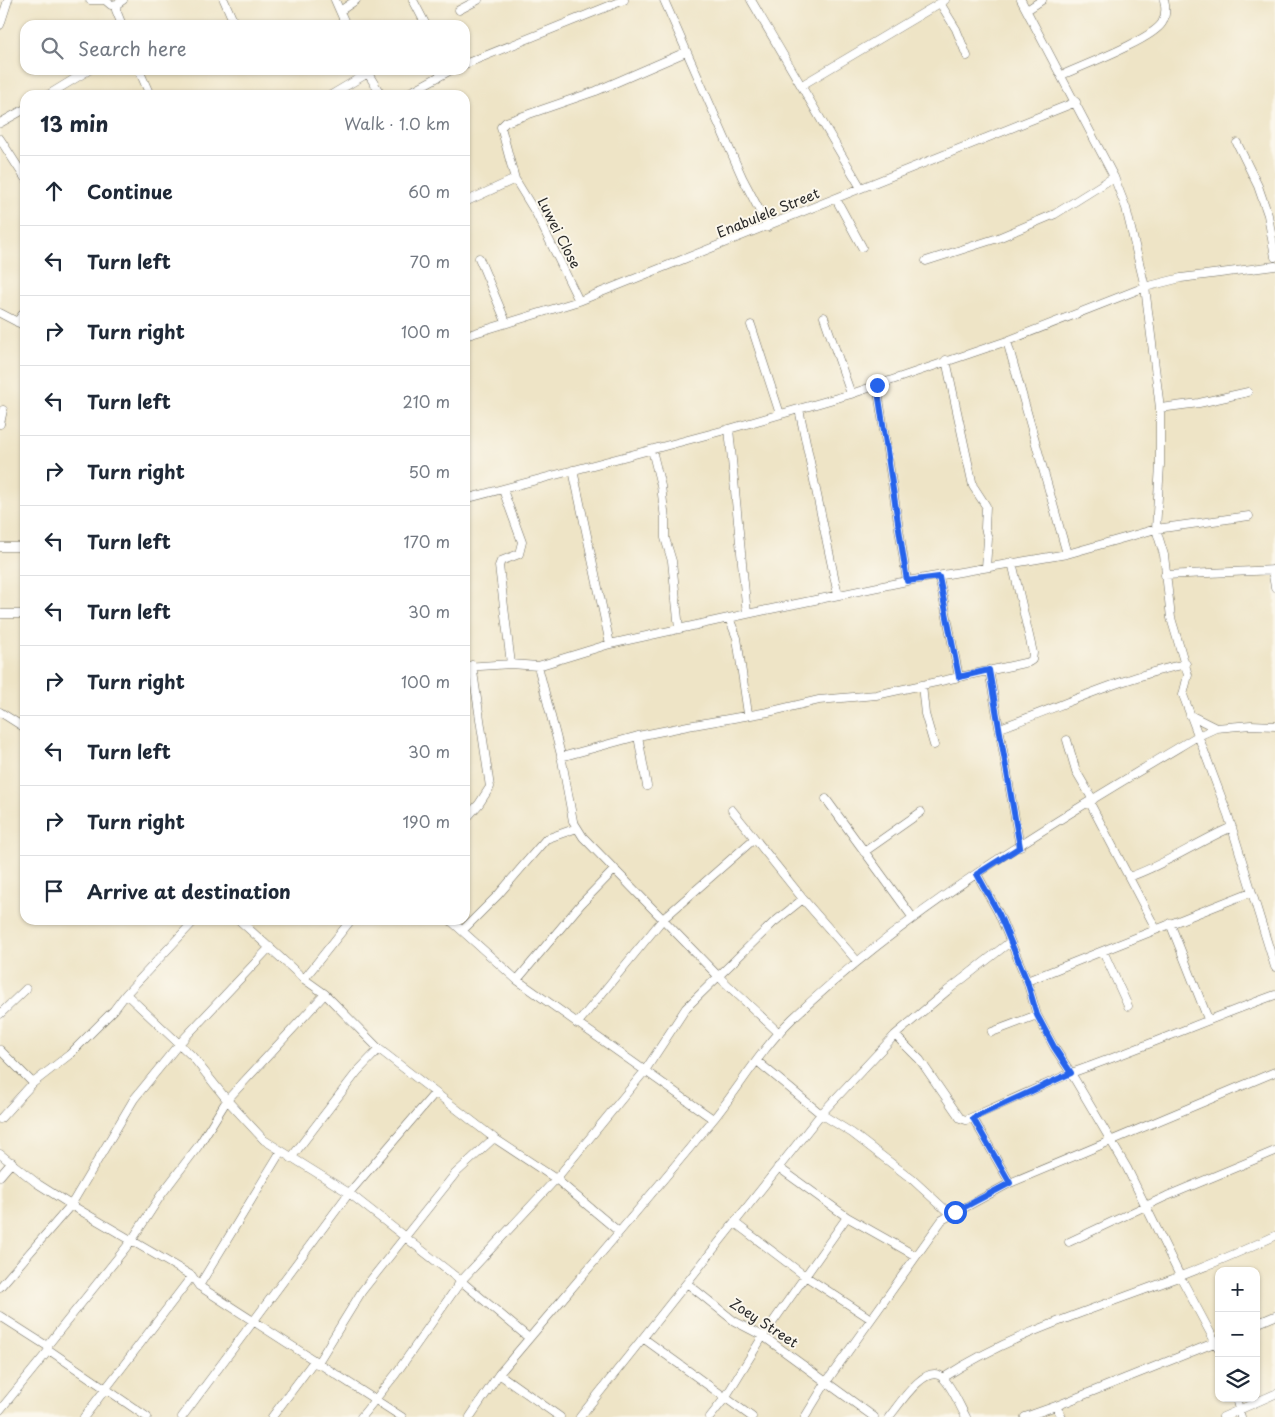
<!DOCTYPE html>
<meta charset="utf-8">
<style>
:root{--surface:#fff;--page:#f2f2f3;--text:#1f2937;--muted:#747a83;--line:#e0e1e3}
body{margin:0;font-family:"Playpen Sans",sans-serif;background:var(--page);color:var(--text)}
.controls{position:absolute;right:15px;bottom:15px;display:grid;overflow:hidden;border-radius:10px;box-shadow:0 1px 4px #0004}
.controls button{width:45px;height:45px;display:grid;place-items:center;padding:0;border:0;border-bottom:1px solid var(--line);background:var(--surface);color:var(--text);font:25px sans-serif}
.stop{position:absolute;width:15px;height:15px;margin:-11px;border:4px solid #2563eb;border-radius:50%;background:#fff}
.stop.end{background:#2563eb;border-color:#fff;box-shadow:0 1px 5px #0008}
.list{margin:0;padding:0;list-style:none}
h2{display:flex;justify-content:space-between;align-items:center;height:65px;margin:0;padding:0 20px;font-size:21px}
h2 small{font-size:16px;font-weight:400;color:var(--muted)}
.list li{display:grid;grid-template-columns:32px 1fr auto;gap:15px;align-items:center;box-sizing:border-box;height:70px;padding:0 20px;border-top:1px solid var(--line)}
.list b{display:block;font-size:19px;white-space:nowrap}
.list em{font-size:16px;font-style:normal;color:var(--muted)}
.icon{flex:none;width:28px;height:28px;fill:none;stroke:currentColor;stroke-width:2;stroke-linecap:round;stroke-linejoin:round}
.map{position:relative;flex:none;width:1275px;height:1417px;overflow:hidden}
.search{position:absolute;background:var(--surface);box-shadow:0 1px 4px #0004;left:20px;top:20px;width:450px;height:55px;display:flex;align-items:center;gap:12px;box-sizing:border-box;padding:0 18px;border-radius:15px;color:var(--muted);font-size:19px}
.panel{position:absolute;background:var(--surface);box-shadow:0 1px 4px #0004;left:20px;top:90px;width:450px;height:835px;border-radius:15px}
.map>svg:first-child{display:block}
</style>
<div class="map">
<svg width="1275" height="1417" viewBox="0 0 1275 1417">
<rect width="100%" height="100%" fill="#fbf7ec"/>
<filter id="ink" filterUnits="userSpaceOnUse"><feTurbulence type="fractalNoise" baseFrequency=".02" numOctaves="2"/><feDisplacementMap in="SourceGraphic" scale="10" xChannelSelector="R" yChannelSelector="G"/><feConvolveMatrix kernelMatrix="1 2 1 2 8 2 1 2 1" color-interpolation-filters="sRGB"/></filter>
<filter id="wash" filterUnits="userSpaceOnUse"><feTurbulence type="fractalNoise" baseFrequency=".0096" numOctaves="4" result="noise"/><feDisplacementMap in="SourceGraphic" scale="20" xChannelSelector="R" yChannelSelector="G"/><feGaussianBlur stdDeviation="1.12" result="paint"/><feColorMatrix in="noise" values="0 0 0 0 0 0 0 0 0 0 0 0 0 0 0 0 0 1.4 0 .05"/><feComposite in="paint" operator="in"/></filter>
<g filter="url(#wash)">
<rect width="100%" height="100%" fill="#eee4c6"/>
</g>
<g filter="url(#ink)">
<g fill="none" stroke-linecap="round" stroke-linejoin="round">
<defs>
<path id="minor" d="M90,0H105L111,5L117,4
M224,0L235,25
M335,0L346,25
M413,0L426,25
M664,0L742,177L768,227
M751,0L861,188
M1021,0L1114,177L1126,208L1145,287L1160,408V465L1156,529L1164,555L1171,618L1188,675L1183,695L1228,815L1275,967
M940,3L956,29L967,56
M459,10L478,0
M1027,10L1042,0
M340,11L356,0
M0,25L8,0
M122,25L116,10L117,4L123,0
M465,64L624,0
M139,70L150,95
M366,70L381,95
M1062,75C1084,65 1151,40 1162,23C1166,16 1166,8 1164,0
M802,85L945,0
M48,95L89,70
M331,95L368,73
M405,95L451,70
M0,123L25,109
M0,139L25,178
M1237,143L1258,186L1268,215L1275,257
M836,199L862,247
M465,202L515,179
M479,258L506,322
M926,261L998,238L1055,214L1114,177
M579,301L537,215L515,179L501,127L506,122L596,91L686,52
M0,313L25,326
M824,317L851,394
M17,322L25,311
M751,325L780,414
M465,336L579,301L1076,102
M1007,341L1067,554
M946,360L973,486L986,506L985,528L988,539L986,567
M877,385L907,581
M1160,408L1199,403L1248,392
M799,409L838,595
M0,424L3,410
M729,429L747,614
M652,450L661,486L665,519V538L672,561L679,629
M573,470L610,644
M503,490L522,542L519,554L501,561L499,566L511,664
M465,499L729,429L851,394L1007,341L1145,287L1181,278L1275,266
M0,547H25
M1272,570L1275,587
M1165,575L1275,570
M939,577L959,677
M0,614H25
M729,618L737,638L748,714
M538,666L561,755L573,821L583,837L718,976L779,1033
M465,667L511,664L538,666L610,644L747,614L907,581L1067,554L1156,529L1249,516
M989,670L1020,847
M922,685L925,714L934,745
M0,712L25,728
M1190,715L1216,728
M1000,728C1062,706 1122,677 1186,664
M638,736L647,786
M1067,740L1076,771L1093,800
M561,757L638,736L688,726L768,712L819,700L876,695L1029,662L1032,660L1033,653L1012,562
M826,799L913,918
M1090,803L1156,929
M732,810L803,899L857,961
M465,820L479,804L490,787L472,665
M864,852L921,812
M1129,877C1165,865 1197,842 1232,827
M239,920L304,979L325,994L379,1049L494,1138L556,1179L618,1231
M450,920L517,980L713,1119
M1170,923L1208,1019
M463,930L498,895L546,839L577,828
M1103,951L1128,1006
M304,979L351,920
M517,980L581,904L615,869
M1027,981L1251,892
M126,994L192,1056L227,1100L264,1140L349,1193L461,1281L395,1375L361,1417
M0,1014L26,989
M577,1024L663,919L754,839
M992,1032L1037,1015
M895,1035L947,991L1010,942
M0,1050L33,1083L0,1119
M757,1061L821,1114L852,1133L913,1180L950,1214
M33,1083L69,1055L114,1010L126,994L195,920
M973,1118L1010,1183
M0,1154L38,1184L71,1205L192,1276L199,1286L402,1417
M291,1158L357,1072L379,1049
M778,1167L847,1217L916,1256
M0,1176L12,1162
M735,1223L805,1276L871,1319
M1069,1242L1167,1196L1275,1151
M688,1284L734,1321L763,1336L874,1417
M199,1286L281,1151
M0,1287L71,1205L134,1099L178,1045L270,947
M0,1316L47,1346L49,1350L147,1417
M1256,1324L1275,1316
M529,1338L461,1281L556,1179L644,1072L686,1008L773,923L803,899
M643,1338L752,1417
M47,1346L132,1240L161,1195L199,1145L227,1100L325,994
M1219,1349L1180,1276L1127,1168L1071,1073C1140,1049 1206,1020 1275,995
M317,1364L362,1291L455,1174L494,1138
M499,1374L560,1417
M943,1378C1014,1332 1095,1309 1173,1279C1208,1266 1242,1251 1275,1236
M1236,1398L1241,1417
M0,1410L49,1350
M84,1417L192,1276
M182,1417L349,1193L434,1094
M272,1417L314,1361
M470,1417L499,1374C570,1290 642,1206 712,1121C739,1088 761,1049 792,1019C911,906 1056,821 1196,737L1216,728L1251,725L1275,726
M580,1417L821,1114L895,1035L920,1060L960,1118L966,1120L1071,1073L1054,1047L1037,1015L1027,981L999,914L977,874
M710,1417L725,1398L763,1336L847,1217
M805,1417L827,1381L942,1220L1010,1183L1275,1072
M889,1417C899,1405 925,1363 942,1377C952,1386 959,1405 966,1417
M1025,1417L1056,1406
M1062,1417L1056,1406L1219,1341
M1223,1417L1275,1394"/>
</defs>
<use href="#minor" stroke="#6f6c61" stroke-width="9"/>
<use href="#minor" stroke="#fff" stroke-width="8"/>
</g>
</g>
<g fill="none" stroke-linecap="round" stroke-linejoin="round" filter="url(#ink)">
<path stroke="#2563eb" stroke-width="6" d="M877,385L907,581L939,577L959,677L989,670L1020,847L977,874L999,914L1027,981L1037,1015L1054,1047L1071,1073L973,1118L1010,1183L955,1212"/>
</g>
<g text-anchor="middle" stroke-width="4" stroke-linejoin="round" paint-order="stroke">
<g font-size="14" fill="#2b2b2b" stroke="#fbf7ec">
<text transform="translate(768 213) rotate(-22)" y="5">Enabulele Street</text>
<text transform="translate(559 233) rotate(63)" y="5">Luwei Close</text>
<text transform="translate(764 1323) rotate(33)" y="5">Zoey Street</text>
</g>
</g>
</svg>
<div class="controls">
<button>+</button>
<button>−</button>
<button><svg class="icon" aria-label="layers" viewBox="0 0 24 24"><path d="M12 4l9 5-9 5-9-5zM3 14l9 5 9-5"/></svg></button>
</div>
<div class="stop" style="left:955px;top:1212px"></div>
<div class="stop end" style="left:877px;top:385px"></div>
<div class="search"><svg class="icon" aria-label="search" viewBox="0 0 24 24"><circle cx="10" cy="10" r="6"/><path d="M15 15l6 6"/></svg>Search here</div>
<section class="panel">
<h2>13 min<small>Walk · 1.0 km</small></h2>
<ul class="list">
<li><svg class="icon" aria-label="ahead" viewBox="0 0 24 24"><path d="M12 20V5M6 11l6-6 6 6"/></svg><div><b>Continue</b></div><em>60 m</em></li>
<li><svg class="icon" aria-label="left" viewBox="0 0 24 24"><path d="M17 20v-9H6M10 6l-5 5 5 5"/></svg><div><b>Turn left</b></div><em>70 m</em></li>
<li><svg class="icon" aria-label="right" viewBox="0 0 24 24"><path d="M7 20v-9h11M14 6l5 5-5 5"/></svg><div><b>Turn right</b></div><em>100 m</em></li>
<li><svg class="icon" aria-label="left" viewBox="0 0 24 24"><path d="M17 20v-9H6M10 6l-5 5 5 5"/></svg><div><b>Turn left</b></div><em>210 m</em></li>
<li><svg class="icon" aria-label="right" viewBox="0 0 24 24"><path d="M7 20v-9h11M14 6l5 5-5 5"/></svg><div><b>Turn right</b></div><em>50 m</em></li>
<li><svg class="icon" aria-label="left" viewBox="0 0 24 24"><path d="M17 20v-9H6M10 6l-5 5 5 5"/></svg><div><b>Turn left</b></div><em>170 m</em></li>
<li><svg class="icon" aria-label="left" viewBox="0 0 24 24"><path d="M17 20v-9H6M10 6l-5 5 5 5"/></svg><div><b>Turn left</b></div><em>30 m</em></li>
<li><svg class="icon" aria-label="right" viewBox="0 0 24 24"><path d="M7 20v-9h11M14 6l5 5-5 5"/></svg><div><b>Turn right</b></div><em>100 m</em></li>
<li><svg class="icon" aria-label="left" viewBox="0 0 24 24"><path d="M17 20v-9H6M10 6l-5 5 5 5"/></svg><div><b>Turn left</b></div><em>30 m</em></li>
<li><svg class="icon" aria-label="right" viewBox="0 0 24 24"><path d="M7 20v-9h11M14 6l5 5-5 5"/></svg><div><b>Turn right</b></div><em>190 m</em></li>
<li><svg class="icon" aria-label="arrive" viewBox="0 0 24 24"><path d="M6 21V4h12l-3 4 3 4H6"/></svg><div><b>Arrive at destination</b></div></li>
</ul>
</section>
</div>
